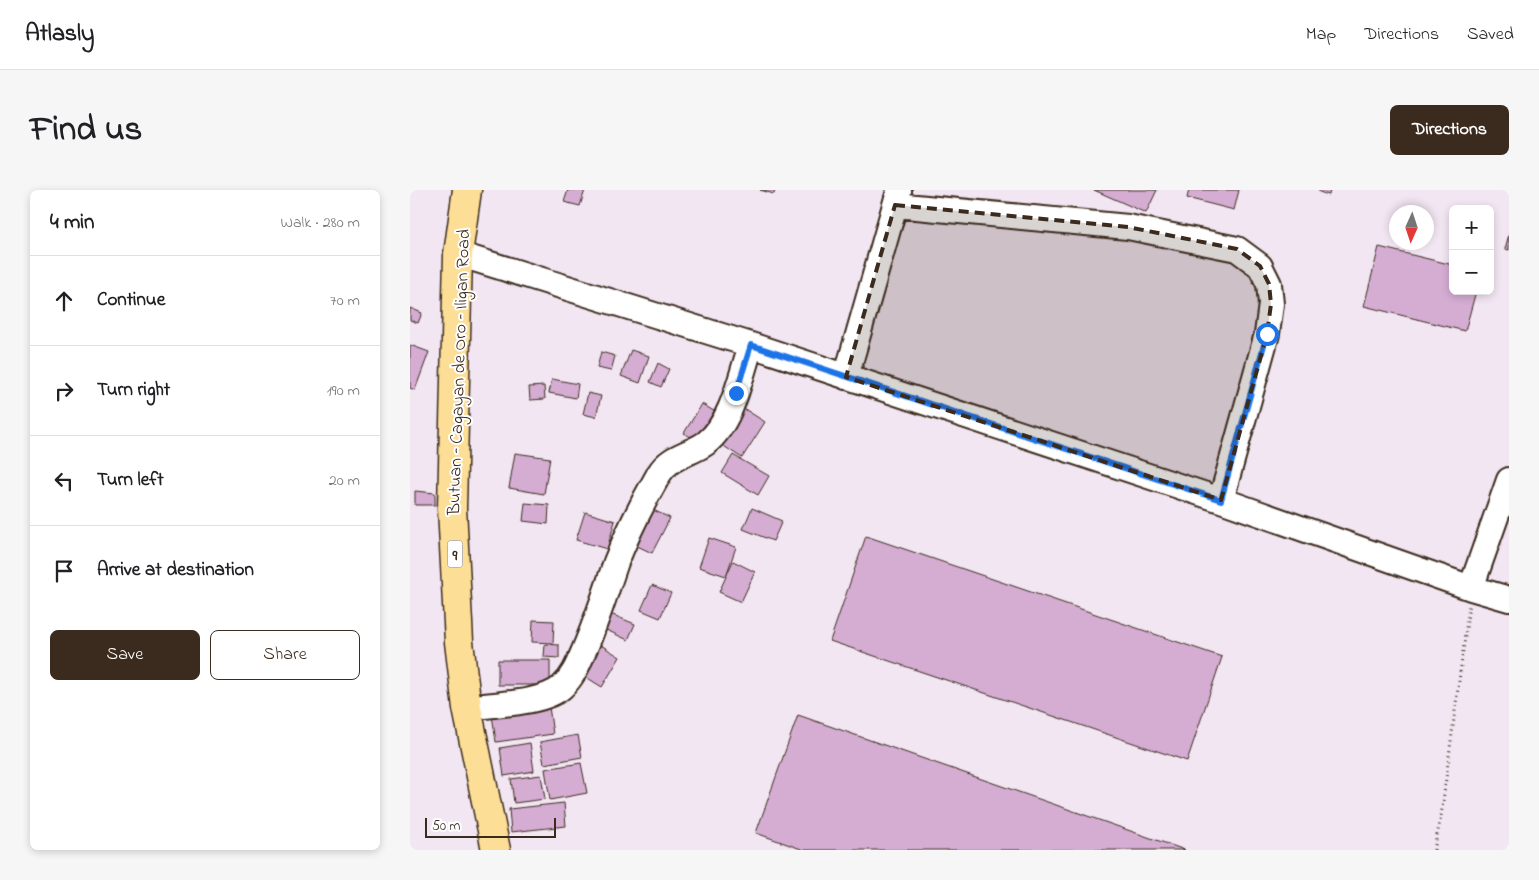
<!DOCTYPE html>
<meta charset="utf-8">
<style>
:root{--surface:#fff;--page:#f6f6f6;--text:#202124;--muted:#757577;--line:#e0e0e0;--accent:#3b2a1e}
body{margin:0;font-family:"Indie Flower",sans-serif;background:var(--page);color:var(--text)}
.controls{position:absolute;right:15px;top:15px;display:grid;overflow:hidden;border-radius:8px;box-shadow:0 2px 8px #0003}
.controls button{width:45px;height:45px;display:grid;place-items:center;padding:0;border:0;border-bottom:1px solid var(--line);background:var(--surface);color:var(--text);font:25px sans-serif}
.compass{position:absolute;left:979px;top:15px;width:45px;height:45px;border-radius:50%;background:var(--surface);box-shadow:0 2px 8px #0003;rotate:183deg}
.scale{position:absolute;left:15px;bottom:12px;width:131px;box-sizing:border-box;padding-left:5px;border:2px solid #3b2a1e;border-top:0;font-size:14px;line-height:18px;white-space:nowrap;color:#3b2a1e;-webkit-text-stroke:4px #fff;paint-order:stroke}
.stop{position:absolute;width:15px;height:15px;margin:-11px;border:4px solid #1a73e8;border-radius:50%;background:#fff}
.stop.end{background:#1a73e8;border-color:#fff;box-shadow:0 1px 5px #0008}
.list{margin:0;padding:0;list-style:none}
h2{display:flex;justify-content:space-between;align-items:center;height:65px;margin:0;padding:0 20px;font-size:21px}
h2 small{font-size:16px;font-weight:400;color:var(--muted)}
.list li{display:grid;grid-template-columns:32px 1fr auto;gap:15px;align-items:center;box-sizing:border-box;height:90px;padding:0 20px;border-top:1px solid var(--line)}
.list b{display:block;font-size:19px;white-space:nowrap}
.list em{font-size:16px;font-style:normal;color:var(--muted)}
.actions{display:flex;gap:10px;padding:15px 20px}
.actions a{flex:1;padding:11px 0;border:1px solid var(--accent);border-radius:8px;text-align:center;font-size:18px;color:var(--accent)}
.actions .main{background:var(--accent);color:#fff}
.icon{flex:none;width:28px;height:28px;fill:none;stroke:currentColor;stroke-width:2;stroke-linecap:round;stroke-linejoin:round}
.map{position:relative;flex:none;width:1099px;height:660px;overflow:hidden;border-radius:8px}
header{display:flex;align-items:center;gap:30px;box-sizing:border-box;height:70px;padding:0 25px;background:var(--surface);border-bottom:1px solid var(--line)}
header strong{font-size:24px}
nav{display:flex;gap:28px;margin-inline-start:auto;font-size:18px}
.intro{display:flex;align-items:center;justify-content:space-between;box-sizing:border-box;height:120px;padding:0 30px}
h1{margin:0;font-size:35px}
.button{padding:12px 22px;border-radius:8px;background:var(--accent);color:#fff;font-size:18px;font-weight:700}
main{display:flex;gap:30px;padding:0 30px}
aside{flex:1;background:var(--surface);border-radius:8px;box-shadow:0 2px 8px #0003}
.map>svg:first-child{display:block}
</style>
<header>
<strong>Atlasly</strong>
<nav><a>Map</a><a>Directions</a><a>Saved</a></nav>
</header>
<div class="intro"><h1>Find us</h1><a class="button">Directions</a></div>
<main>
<aside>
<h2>4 min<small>Walk · 280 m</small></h2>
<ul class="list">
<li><svg class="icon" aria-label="ahead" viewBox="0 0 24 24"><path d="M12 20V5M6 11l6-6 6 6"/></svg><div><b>Continue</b></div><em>70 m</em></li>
<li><svg class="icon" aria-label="right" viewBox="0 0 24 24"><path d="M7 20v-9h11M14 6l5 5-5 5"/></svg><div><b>Turn right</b></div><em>190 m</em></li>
<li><svg class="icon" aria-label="left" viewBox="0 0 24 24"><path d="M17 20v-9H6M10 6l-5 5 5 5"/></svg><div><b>Turn left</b></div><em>20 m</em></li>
<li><svg class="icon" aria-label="arrive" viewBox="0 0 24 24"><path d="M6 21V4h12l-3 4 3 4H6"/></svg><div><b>Arrive at destination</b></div></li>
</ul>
<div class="actions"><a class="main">Save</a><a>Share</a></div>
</aside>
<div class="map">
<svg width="1099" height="660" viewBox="0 0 1099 660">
<rect width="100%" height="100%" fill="#f2e6f2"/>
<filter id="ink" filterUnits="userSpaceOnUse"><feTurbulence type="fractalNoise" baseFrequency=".02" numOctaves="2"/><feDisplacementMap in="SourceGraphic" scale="10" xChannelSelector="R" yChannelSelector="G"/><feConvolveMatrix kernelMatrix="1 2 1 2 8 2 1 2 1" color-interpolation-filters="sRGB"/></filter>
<g filter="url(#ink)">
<path fill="#d5add3" stroke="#3b2a1e" d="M158,0H175L170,16L154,12Z
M350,0H365L364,4Z
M684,0H747L736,23Z
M779,0H829L824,20L777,8Z
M909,0H920L919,5L909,2Z
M1099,44V60L1095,59Z
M969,57L1043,75V101H1066L1055,141L954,116Z
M0,118L12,123L8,133L0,130Z
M0,155L19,162L5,200L0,198Z
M221,160L239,166L230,193L211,186Z
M191,162L205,166L201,181L187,178Z
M248,173L259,179L251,197L240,192Z
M142,189L168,194L166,208L139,203Z
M134,196L135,209L120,210L119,197Z
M178,203L191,206L186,227L173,224Z
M292,214L307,223L289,252L274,243Z
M333,218L355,232L332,268L309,253Z
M105,263L140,268L134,304L99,298Z
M323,265L359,286L348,305L312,283Z
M5,301L25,303V315H5Z
M115,313L139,315L138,334L113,331Z
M239,318L260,328L242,363L221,353Z
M342,318L372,331L363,351L333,339Z
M175,322L205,331L197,359L166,350Z
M456,346L812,467L777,571L420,451Z
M299,348L326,357L316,386L289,377Z
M323,371L345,382L331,412L309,402Z
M242,395L261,403L250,428L231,420Z
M198,423L225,434L218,450L192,438Z
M123,430L144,431L143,453L122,452Z
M186,452L210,467L192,497L168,482Z
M135,454L149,455V468L134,467Z
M88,470H140V495H88Z
M138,510L143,544L86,552L81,518Z
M388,525L775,660H394L346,643Z
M168,545L172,567L134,574L130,552Z
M120,553L124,581L94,586L90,558Z
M171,573L177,603L140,610L135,579Z
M131,585L135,609L104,613L101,589Z
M154,613L156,636L101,642L99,619Z"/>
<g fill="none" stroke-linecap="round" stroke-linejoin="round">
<defs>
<path id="minor" d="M485,15L718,37L827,59L850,76L859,94L861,114L857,144L811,310
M48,64L341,155L811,310L1061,398L1099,409
M436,187L489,1
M1061,398L1099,290
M57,518C83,514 133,514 152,497C164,486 169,472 175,458C187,430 196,401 206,372C218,342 233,312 249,284C259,266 281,264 296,253C322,233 331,185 341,155"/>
<path id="highway" d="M57,0L48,64L42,318L49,452L57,518L86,660"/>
</defs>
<use href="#minor" stroke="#3b2a1e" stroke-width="28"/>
<use href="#highway" stroke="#3b2a1e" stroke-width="31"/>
<path stroke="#3b2a1e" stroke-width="3" stroke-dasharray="1 4" stroke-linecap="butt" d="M1024,660L1031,626L1059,416"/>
<use href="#minor" stroke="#fff" stroke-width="24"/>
<use href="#highway" stroke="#fcde96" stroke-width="28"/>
</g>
</g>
<g fill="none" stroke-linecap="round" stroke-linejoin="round" filter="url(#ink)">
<path stroke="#1a73e8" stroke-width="6" d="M326,203L341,155L811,310L857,144"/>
</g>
<path fill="#3b2a1e" fill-opacity="0.2" stroke="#3b2a1e" stroke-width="4" stroke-dasharray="10 6" stroke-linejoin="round" d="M485,15L718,37L827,59L850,76L859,94L861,114L857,144L811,310L436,187Z"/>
<g text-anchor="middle" stroke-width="4" stroke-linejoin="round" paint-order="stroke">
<rect fill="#fff" stroke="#766a62" stroke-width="1" x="37.5" y="350.5" width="15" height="27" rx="4"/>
<g font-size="16" font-weight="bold" fill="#3b2a1e">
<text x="45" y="370">9</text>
</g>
<g font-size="18" fill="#3b2a1e" stroke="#fff">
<text transform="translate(48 182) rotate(-88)" y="6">Butuan – Cagayan de Oro – Iligan Road</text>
</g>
</g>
</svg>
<div class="controls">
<button>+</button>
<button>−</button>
</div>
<svg class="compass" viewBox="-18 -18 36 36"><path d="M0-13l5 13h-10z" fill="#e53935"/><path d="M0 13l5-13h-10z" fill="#757577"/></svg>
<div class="scale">50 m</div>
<div class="stop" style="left:857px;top:144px"></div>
<div class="stop end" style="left:326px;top:203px"></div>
</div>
</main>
